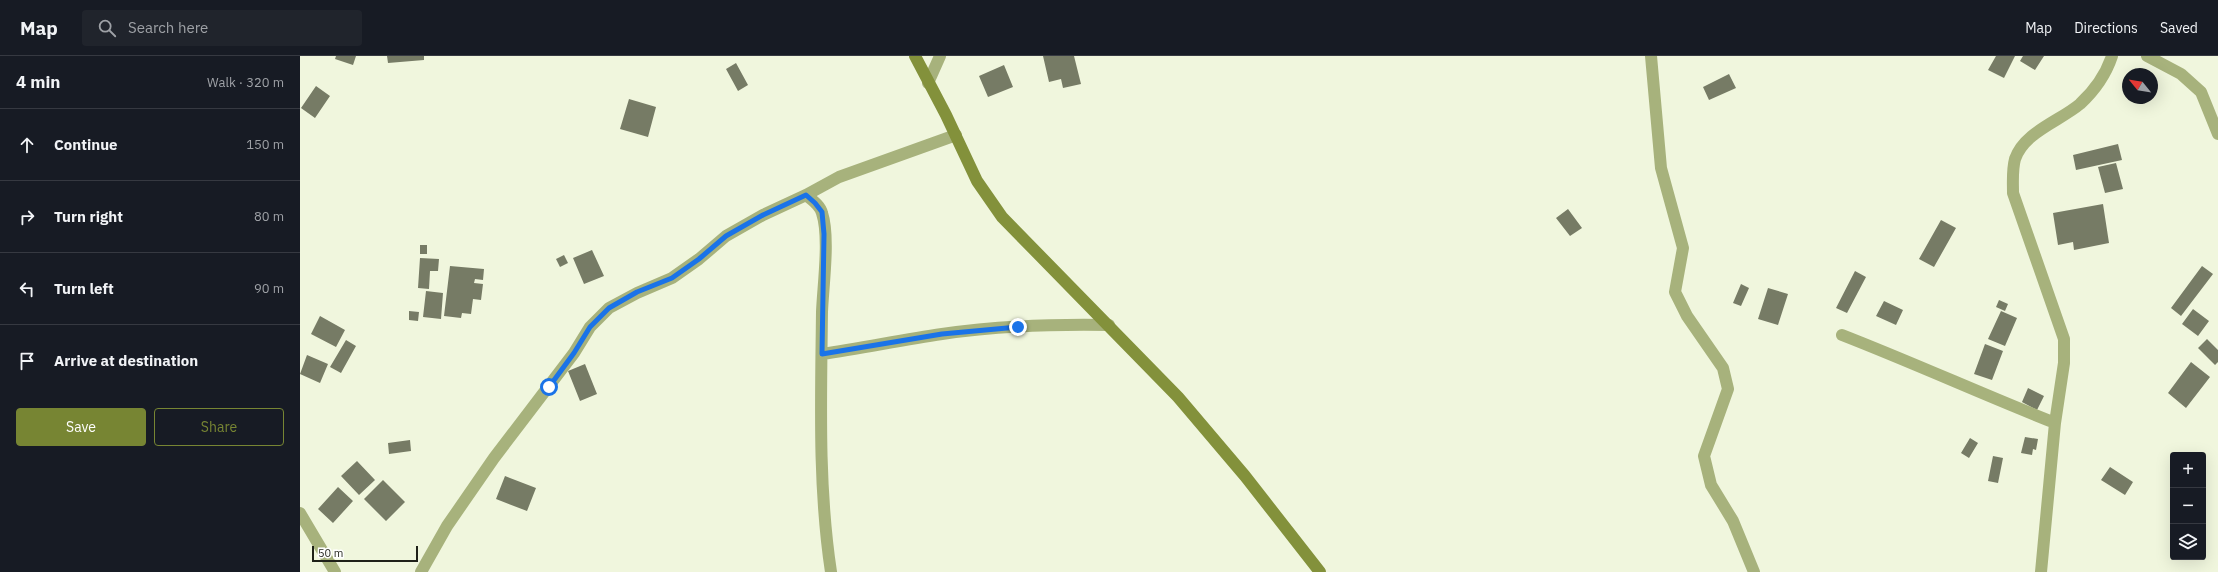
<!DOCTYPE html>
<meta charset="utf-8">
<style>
:root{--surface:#171b24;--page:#20242c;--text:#f1f3f6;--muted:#9ea1a6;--line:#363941;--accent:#778533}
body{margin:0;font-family:"IBM Plex Sans",sans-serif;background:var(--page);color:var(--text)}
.controls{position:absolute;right:12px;bottom:12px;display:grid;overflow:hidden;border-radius:4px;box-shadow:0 4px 16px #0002}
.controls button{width:36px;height:36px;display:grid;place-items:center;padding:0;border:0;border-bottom:1px solid var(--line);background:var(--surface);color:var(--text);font:20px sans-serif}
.compass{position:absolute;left:1822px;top:12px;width:36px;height:36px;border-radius:50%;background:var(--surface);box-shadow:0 4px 16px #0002;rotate:300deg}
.scale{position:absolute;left:12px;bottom:10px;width:106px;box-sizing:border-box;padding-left:4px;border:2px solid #1f2118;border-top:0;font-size:11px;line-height:14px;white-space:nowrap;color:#1f2118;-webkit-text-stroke:3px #fff;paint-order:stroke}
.stop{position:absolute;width:12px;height:12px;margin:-9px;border:3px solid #1a73e8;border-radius:50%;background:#fff}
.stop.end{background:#1a73e8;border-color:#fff;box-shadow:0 1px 4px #0008}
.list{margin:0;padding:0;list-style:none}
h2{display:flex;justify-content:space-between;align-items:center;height:52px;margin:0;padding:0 16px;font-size:17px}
h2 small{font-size:13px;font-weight:400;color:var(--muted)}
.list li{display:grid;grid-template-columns:26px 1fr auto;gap:12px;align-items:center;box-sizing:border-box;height:72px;padding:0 16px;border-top:1px solid var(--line)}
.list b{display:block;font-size:15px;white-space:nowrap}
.list em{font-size:13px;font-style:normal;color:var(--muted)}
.actions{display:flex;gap:8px;padding:12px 16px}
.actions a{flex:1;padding:9px 0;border:1px solid var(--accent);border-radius:4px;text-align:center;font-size:14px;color:var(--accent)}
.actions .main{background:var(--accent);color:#fff}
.icon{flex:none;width:22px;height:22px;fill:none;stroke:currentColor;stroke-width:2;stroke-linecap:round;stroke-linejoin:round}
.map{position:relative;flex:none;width:1918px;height:516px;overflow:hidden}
header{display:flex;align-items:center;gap:24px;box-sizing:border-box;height:56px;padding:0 20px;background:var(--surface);border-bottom:1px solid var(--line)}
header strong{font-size:19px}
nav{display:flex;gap:22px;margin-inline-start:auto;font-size:14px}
.search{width:280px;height:36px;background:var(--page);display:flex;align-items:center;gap:10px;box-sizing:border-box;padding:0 14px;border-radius:4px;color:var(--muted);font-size:15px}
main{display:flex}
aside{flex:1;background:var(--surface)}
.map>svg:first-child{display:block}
</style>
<header>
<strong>Map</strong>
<div class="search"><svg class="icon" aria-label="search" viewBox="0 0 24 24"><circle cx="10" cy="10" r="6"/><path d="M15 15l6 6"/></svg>Search here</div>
<nav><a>Map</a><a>Directions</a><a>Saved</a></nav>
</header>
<main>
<aside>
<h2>4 min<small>Walk · 320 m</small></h2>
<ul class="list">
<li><svg class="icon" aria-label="ahead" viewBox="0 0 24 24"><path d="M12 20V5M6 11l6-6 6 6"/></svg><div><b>Continue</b></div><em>150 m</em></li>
<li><svg class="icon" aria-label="right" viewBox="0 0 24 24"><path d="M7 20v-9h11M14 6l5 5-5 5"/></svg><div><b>Turn right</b></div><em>80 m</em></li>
<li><svg class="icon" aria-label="left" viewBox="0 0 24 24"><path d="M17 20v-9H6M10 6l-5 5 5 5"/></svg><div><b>Turn left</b></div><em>90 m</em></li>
<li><svg class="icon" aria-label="arrive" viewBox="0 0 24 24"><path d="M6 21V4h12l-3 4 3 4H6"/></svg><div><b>Arrive at destination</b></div></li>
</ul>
<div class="actions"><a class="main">Save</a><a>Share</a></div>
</aside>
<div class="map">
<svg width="1918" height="516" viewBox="0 0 1918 516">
<rect width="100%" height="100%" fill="#f0f6dd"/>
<path fill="#767b65" d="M36,0H56L53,9L35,3Z
M87,0H124V4L88,7Z
M743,0H774L781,28L763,32L761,23L749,26Z
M1696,0H1715L1704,22L1688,14Z
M1723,0H1744L1735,14L1720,5Z
M436,7L448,29L438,35L426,13Z
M704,9L713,31L688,41L679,20Z
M1429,18L1436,32L1409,44L1403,31Z
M16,30L30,40L15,62L1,52Z
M329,43L356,51L348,81L320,73Z
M1818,88L1822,104L1776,114L1773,99Z
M1816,107L1823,133L1805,137L1798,111Z
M1803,148L1809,187L1774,194L1773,186L1758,189L1753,157Z
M1268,153L1282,172L1270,180L1256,162Z
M1641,164L1656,172L1634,211L1619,203Z
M120,189H127V198H120Z
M292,194L304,220L284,228L273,202Z
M264,199L268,207L260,211L256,203Z
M120,202L139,203L138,215H130L129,233L118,232Z
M150,210L184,213L183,224L175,223L174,227L183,228L181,244L173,243L171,258L162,257L161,262L144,260Z
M1902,210L1913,218L1881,260L1871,252Z
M1555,215L1566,221L1547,257L1536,252Z
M1441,228L1449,232L1441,250L1433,247Z
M1468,232L1488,238L1478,269L1458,263Z
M126,235L143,237L141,263L123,261Z
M1699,244L1708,248L1705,255L1696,251Z
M1584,245L1603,254L1596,269L1576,260Z
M1893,253L1909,265L1898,280L1882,268Z
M109,255L119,256L118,265L109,264Z
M1701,255L1717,262L1705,290L1688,283Z
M20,260L45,274L36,291L11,278Z
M1907,283L1918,294V306L1915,309L1898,292Z
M46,284L56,290L41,317L30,311Z
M1685,288L1703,295L1692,324L1674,318Z
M7,299L28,308L20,327L0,318Z
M1891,306L1910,321L1886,352L1868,337Z
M285,308L297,338L280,345L268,315Z
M1728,332L1744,340L1737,354L1722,346Z
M1725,381L1738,383L1736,394L1733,393L1732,399L1721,397Z
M1670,382L1678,387L1669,402L1661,397Z
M110,384L111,395L89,398L88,387Z
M1693,400L1703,402L1698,427L1688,425Z
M57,405L75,424L59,439L41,420Z
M1810,411L1833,426L1825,439L1801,424Z
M205,420L236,432L227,455L196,443Z
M83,424L105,446L86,465L64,443Z
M38,431L53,445L33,467L18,453Z"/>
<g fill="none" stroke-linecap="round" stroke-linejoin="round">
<path stroke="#a7b27c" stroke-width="12" d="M1351,0L1361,112L1383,192L1375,236L1387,260L1423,312L1428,333L1404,400L1411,429L1433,465L1454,516
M1847,0L1881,18L1901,36L1918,78
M628,27L640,0
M506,139C512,144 520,149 522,157C530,181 523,230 522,256C521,343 518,430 531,516
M1542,279C1614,307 1684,339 1755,367
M522,298C562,292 602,284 642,278C697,270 754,268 809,269
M0,457L35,516
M121,516L147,470L194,402L274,297L290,271L309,252L337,237L372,222L399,203L426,180L463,159L506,139L539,121L656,79
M1741,516L1755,367L1764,307V283L1713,137C1713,125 1712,114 1715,103C1724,76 1760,65 1780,48C1794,35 1806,18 1812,0"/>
<path stroke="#83913b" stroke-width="12" d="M615,0L646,59L677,125L702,161L878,341L945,420L1020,516"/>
</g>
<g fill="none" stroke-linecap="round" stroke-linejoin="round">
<path stroke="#1a73e8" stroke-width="5" d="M249,331L274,297L290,271L309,252L337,236L372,222L399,203L426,180L463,159L506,139L515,147L522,156L524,178L522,298L642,278L718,271"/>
</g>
</svg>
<div class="controls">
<button>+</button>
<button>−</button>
<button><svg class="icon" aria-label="layers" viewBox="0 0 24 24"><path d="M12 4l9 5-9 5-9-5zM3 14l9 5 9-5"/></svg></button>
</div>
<svg class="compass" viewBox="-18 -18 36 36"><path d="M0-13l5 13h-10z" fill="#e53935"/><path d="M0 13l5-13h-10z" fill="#9ea1a6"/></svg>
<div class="scale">50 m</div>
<div class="stop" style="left:249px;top:331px"></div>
<div class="stop end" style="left:718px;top:271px"></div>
</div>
</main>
